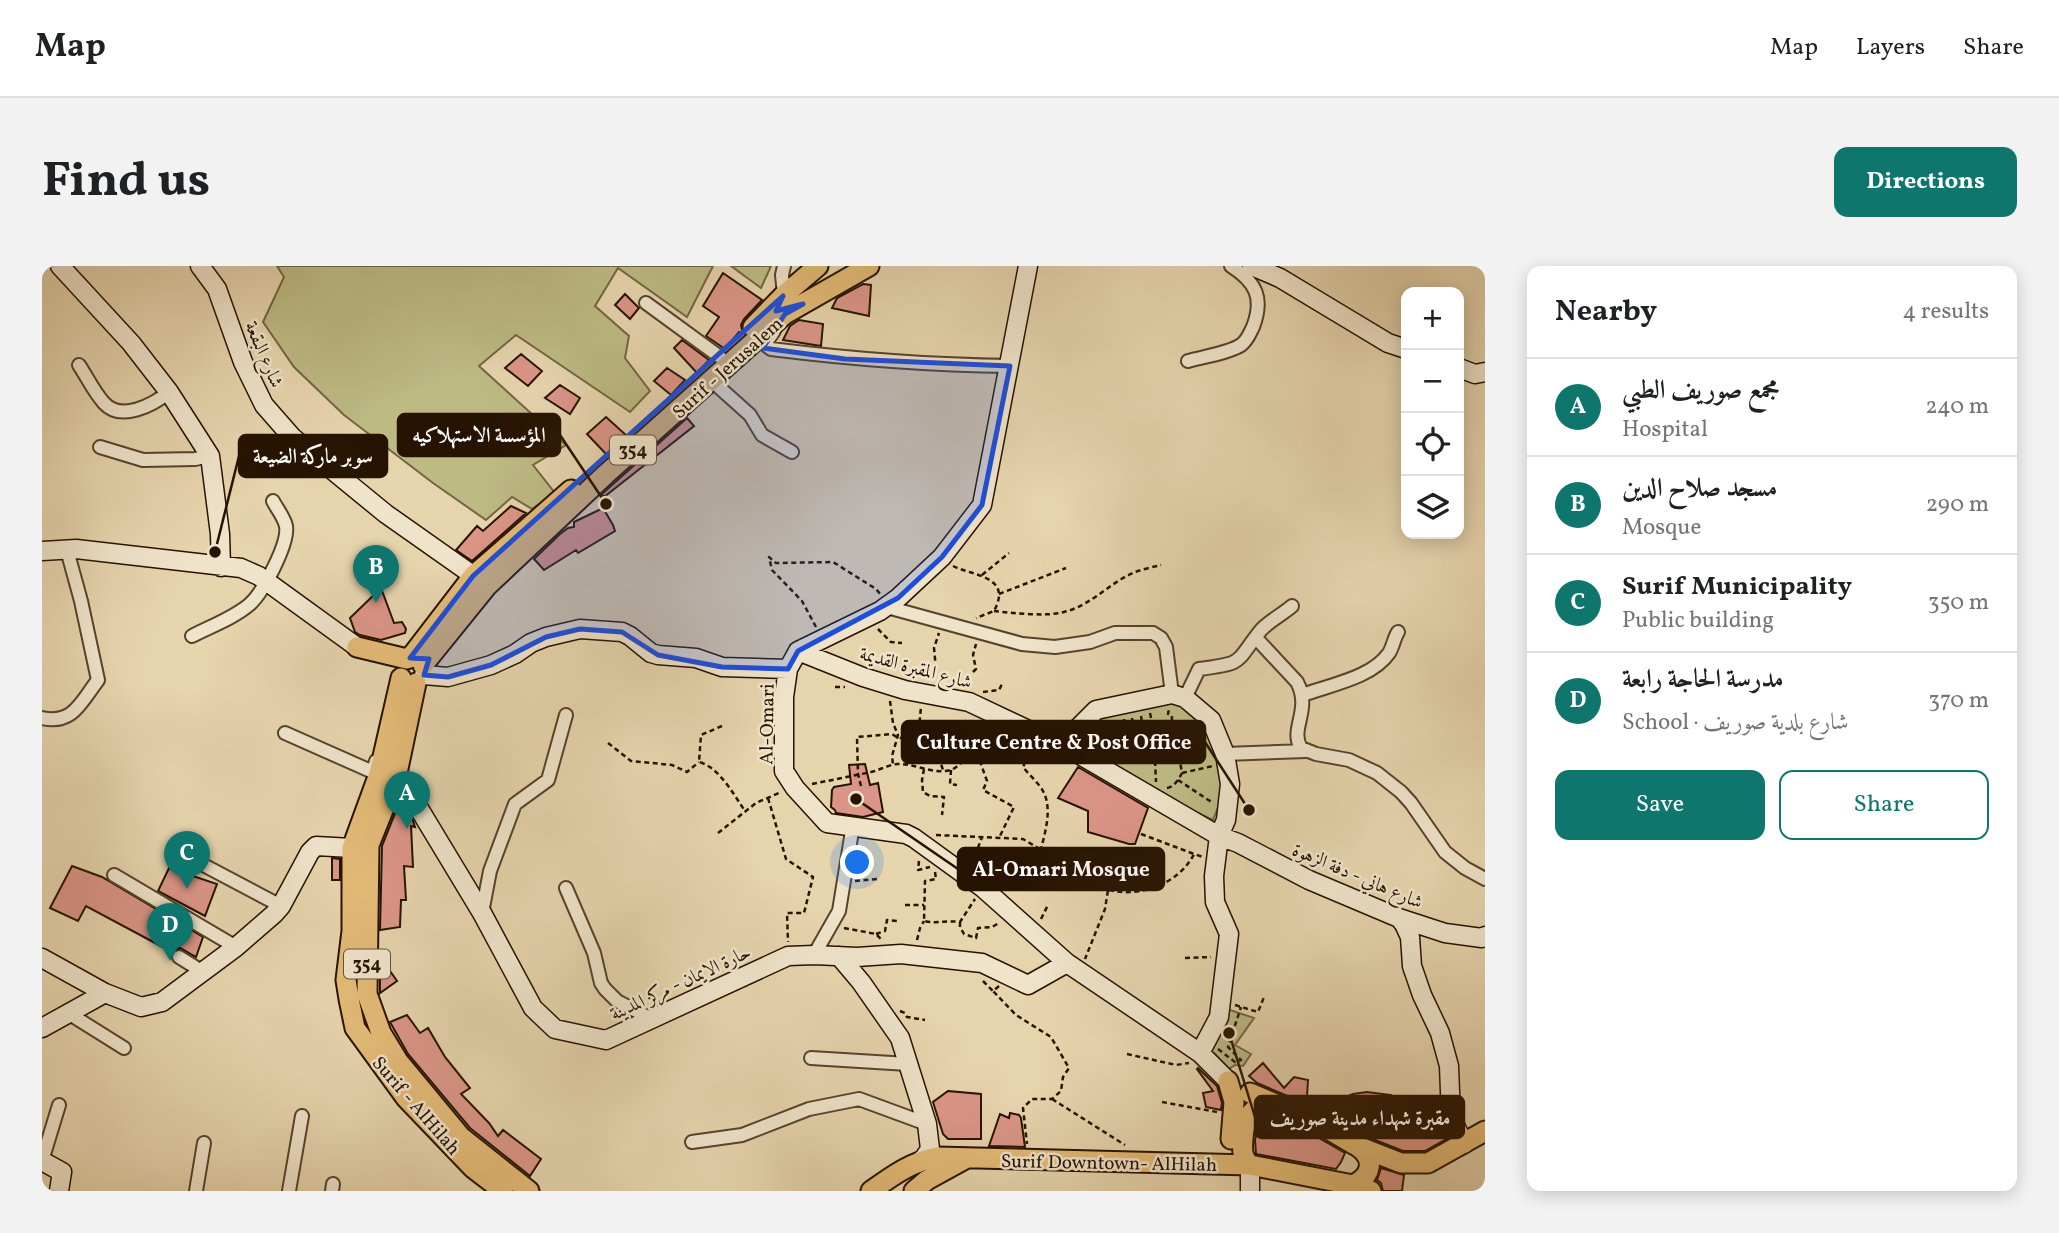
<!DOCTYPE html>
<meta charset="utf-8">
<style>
:root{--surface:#fff;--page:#f2f2f2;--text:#202124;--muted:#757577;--line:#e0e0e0;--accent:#0f766e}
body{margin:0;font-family:Vollkorn,Amiri,serif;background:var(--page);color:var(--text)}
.controls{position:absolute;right:21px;top:21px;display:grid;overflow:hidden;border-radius:14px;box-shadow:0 4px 18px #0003}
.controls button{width:63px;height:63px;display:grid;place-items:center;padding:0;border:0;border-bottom:2px solid var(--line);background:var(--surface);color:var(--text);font:35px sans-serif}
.you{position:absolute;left:816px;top:597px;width:24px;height:24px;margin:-18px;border:5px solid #fff;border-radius:50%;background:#1a73e8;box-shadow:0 0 0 10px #1a73e833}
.badge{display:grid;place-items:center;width:46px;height:46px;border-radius:50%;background:var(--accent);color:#fff;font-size:23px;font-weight:700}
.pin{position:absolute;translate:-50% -58px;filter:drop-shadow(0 2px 4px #0008)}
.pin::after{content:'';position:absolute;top:37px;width:24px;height:21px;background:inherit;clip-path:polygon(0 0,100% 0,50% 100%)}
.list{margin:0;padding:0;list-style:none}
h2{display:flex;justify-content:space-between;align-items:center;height:91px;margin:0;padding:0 28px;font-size:30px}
h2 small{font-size:23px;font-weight:400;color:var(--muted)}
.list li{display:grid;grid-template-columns:46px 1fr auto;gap:21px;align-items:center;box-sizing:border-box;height:98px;padding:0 28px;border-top:2px solid var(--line)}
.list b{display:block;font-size:26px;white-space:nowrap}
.list p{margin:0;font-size:23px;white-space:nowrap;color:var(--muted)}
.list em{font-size:23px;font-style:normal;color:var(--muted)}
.actions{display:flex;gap:14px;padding:21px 28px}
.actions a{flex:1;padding:16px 0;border:2px solid var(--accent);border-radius:14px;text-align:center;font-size:24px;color:var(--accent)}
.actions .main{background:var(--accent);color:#fff}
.icon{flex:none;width:38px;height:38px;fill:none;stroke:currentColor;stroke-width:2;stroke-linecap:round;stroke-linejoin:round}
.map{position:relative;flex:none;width:1443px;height:925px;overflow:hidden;border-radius:14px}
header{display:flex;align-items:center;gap:42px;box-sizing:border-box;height:98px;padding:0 35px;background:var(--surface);border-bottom:2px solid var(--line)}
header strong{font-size:33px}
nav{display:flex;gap:38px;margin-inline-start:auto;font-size:24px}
.intro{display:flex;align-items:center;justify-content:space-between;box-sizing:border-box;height:168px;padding:0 42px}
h1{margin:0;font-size:49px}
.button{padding:18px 32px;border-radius:14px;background:var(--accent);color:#fff;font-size:24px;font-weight:700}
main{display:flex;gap:42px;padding:0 42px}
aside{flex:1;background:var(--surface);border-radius:14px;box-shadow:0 4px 18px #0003}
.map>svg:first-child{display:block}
</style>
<header>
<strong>Map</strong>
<nav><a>Map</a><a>Layers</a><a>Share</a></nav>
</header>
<div class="intro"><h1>Find us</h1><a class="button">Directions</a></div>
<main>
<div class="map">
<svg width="1443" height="925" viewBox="0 0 1443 925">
<rect width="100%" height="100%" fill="#e6d4ad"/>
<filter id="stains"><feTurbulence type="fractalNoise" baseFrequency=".00286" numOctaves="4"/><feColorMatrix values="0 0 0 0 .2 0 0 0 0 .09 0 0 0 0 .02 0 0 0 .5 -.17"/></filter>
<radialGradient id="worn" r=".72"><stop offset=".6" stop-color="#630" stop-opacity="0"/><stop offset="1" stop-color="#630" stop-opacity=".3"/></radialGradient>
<path fill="#bdba84" stroke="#726642" stroke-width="2" d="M235,0H671L645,51L576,2L553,40L587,70L583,92L608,125L588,146L474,69L437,100L524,179L491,199L513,227L490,243L470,231L444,254L391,217L302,149L252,101L221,56L242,11Z
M689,0H729L719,22Z
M1136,433L1167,457L1185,520L1171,554L1020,484L1055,448Z
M1182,742L1212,752L1193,779L1209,788L1201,800L1193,799L1187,803L1170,785V774Z"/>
<path fill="#db9588" stroke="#261301" stroke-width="2" d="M681,7L720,34L702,53L699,59L701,67L697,66L683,83L664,70L677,51L661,40Z
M821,18L829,19L827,50L790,42L795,32Z
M583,28L597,42L588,53L573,39Z
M757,54L781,58L779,80L741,74L748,60Z
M640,74L667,94L655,107L632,82Z
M479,88L500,105L486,120L463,102Z
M625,102L643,114L629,129L612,115Z
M518,119L538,132L528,148L503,132Z
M564,151L585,170L565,189L545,168Z
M645,152L652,160L562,231L560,228Z
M469,240L484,247L430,295L414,284L435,260L441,265Z
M561,242L571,259L573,265L536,287L534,284L502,304L492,293L518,268L526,262L532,261V256Z
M339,322L352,357L360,356L364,363L363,367L339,374L318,369L313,366L308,352Z
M823,498L828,519L836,517L841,546L821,551L794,547L793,544L789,541L790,524L792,521L809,518L807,499Z
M1036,501L1106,542L1093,578H1087L1046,566V545L1016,532Z
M358,535L371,555L373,561L369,560L371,601L362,600L364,634H359L358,661L338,664L340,580Z
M290,592L298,593V614H290Z
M30,600L60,611L161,671L154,691L138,682L130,686L44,640L36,655L8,642Z
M127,602L175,618L163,650L116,625Z
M338,684L346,702L355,715L338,727Z
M365,749L378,767L386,762L403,791L428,822L419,828L447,857L456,870L461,864L499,893L488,910L428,862L366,788L348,756Z
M1221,797L1242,822L1252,811L1266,814L1265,830L1282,836L1299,833L1311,828L1325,826L1349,829L1341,857L1386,860L1406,872L1383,885H1361L1318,868L1274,842L1215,817L1207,810Z
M1156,802L1175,820L1180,837L1179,844L1164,841L1161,827L1171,825L1155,803Z
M906,825L939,828V873H906L901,868L891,836Z
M968,847L977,849L979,852L983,881L947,880L958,848L967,852Z
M1232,850L1263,864L1303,887L1299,896L1294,903L1214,888L1213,874L1217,858L1224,852Z
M1339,902L1362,909L1360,925H1341L1339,917L1335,914Z"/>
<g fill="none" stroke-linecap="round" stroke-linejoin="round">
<defs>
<path id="street" d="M742,29L740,9L742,0
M604,37L678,91
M732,65L725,75V80L729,83C809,93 888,99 968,100
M1146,95C1160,91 1187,87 1199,79C1205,75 1208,67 1211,61C1222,32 1214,16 1189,0
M37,99C45,111 52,126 62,137C79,156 111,139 127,126
M670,115L708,149L720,169L750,186
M58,181L101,194L153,193L168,190
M845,341L980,378L1013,381L1048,376L1073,367H1111L1119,372L1124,381L1130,428
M150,370C169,360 192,352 208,338C221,326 247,278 244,260C242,251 235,243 231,235
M1214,372L1255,416C1270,444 1247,463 1259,482L1274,488L1307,494L1335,507L1359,526L1369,537L1403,586L1423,602L1443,613
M1261,429C1287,419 1330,412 1347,387C1351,381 1352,372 1356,366
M1143,432L1157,403C1203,397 1192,398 1219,364C1227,355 1241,348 1250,340
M0,452C31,459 39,436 56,414L39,335L25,284
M243,467L331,506L334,495
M1183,488L1264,485
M133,584L239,640
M72,609L194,681
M524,622L552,687L559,717L563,723L575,735L608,752
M440,647L448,605L473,538L506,514L524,449
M772,689L797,645L811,559
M137,691L161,706
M26,747L82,782
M769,792L866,798
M650,876L700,869L767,843L817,833L885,858
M0,895L17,839
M154,925L162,877
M247,925L260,850
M290,925L291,918"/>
<path id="secondary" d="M18,0L89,77L127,126L168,190L178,268L179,301
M158,0L175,23L201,96L222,139L250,171L344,248L442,317
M986,0L940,239L900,291L856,332L838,345L756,385L746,403L742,431V505L753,522L785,557L864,568L872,572L941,622L1025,697L1158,787L1186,815
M1210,0L1238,12L1346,77L1364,83
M1417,102L1433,108L1443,106
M0,285L34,283L199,302L217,310L315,381
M756,385L821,411L863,424L927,436L1033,486L1177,570L1196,577L1267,614L1357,652L1403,667L1440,672L1443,670
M382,409L406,411L449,399L473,388L489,377L504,371L538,363L580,366L588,370L609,387L616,389L654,392L680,401L746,403
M1019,479L1054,444L1130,428L1143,432L1169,454L1183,488L1188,518L1184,554L1177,570L1172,610L1173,636L1187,668L1177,751L1158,787
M354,512L373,536L440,647L491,742L513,763L564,774L746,690L772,689L815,691L859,688L940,697L986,719L1025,697
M1357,652L1362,658L1368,671L1370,700L1380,729L1398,767L1407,800L1409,851L1422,878
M797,690L819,716L858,772L885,858L888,883L882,892L876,897
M0,692L63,727
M0,762L63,727L99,741L120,736L194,681L232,648L239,640L268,586L274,580L310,582
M0,895L20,906L17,925
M1208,899V925"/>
<path id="primary" d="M711,61L742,29L776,0
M315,381L365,393
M368,392L431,310L529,224
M381,399L445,320L564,208L743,48L827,0
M359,412L337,508L310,582V665L304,714L307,733L313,762L364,832L431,902L461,925
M374,417L354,512L327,579L325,728L339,767L356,795L419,871L487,925
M1186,815L1192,836L1189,873
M1208,827L1269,853L1313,879L1359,897H1386L1443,865
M1208,899C1200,892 1200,884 1201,873C1202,851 1211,837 1235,838
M1311,919C1330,910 1334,893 1315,880
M829,925C850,910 869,896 895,891L1208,899L1311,919L1329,925
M872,925L885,914L925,892"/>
</defs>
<use href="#street" stroke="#56432c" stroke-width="16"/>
<use href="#secondary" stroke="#261301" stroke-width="21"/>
<use href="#primary" stroke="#261301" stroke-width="23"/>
<path stroke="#261301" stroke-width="2.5" stroke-dasharray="5 3.5" stroke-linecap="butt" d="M911,300C931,310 971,310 952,345L934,352
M940,309L967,287
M957,328L1024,302
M952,345C971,347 1004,351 1022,346C1050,339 1067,317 1093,306C1101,303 1111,301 1119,299
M774,361L760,335L730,304L727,291L734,297L791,296L834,323L839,329
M836,363L849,376L860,377
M894,403L892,382L897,367
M931,406L934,403L931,389L934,378
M793,421H803
M941,426L957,424L960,418
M848,435L851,457L856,469L850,490L851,499
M1108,447L1111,461L1106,463L1107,468H1112L1113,495H1123L1122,463H1142L1151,458
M1090,452L1093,470L1092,487H1100L1102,468L1099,450
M1082,453L1083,498
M680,460L659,469L657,496C677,501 692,529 703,545
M909,474L916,479L919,488L925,486L935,487L945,515L941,524L972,541L957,572
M566,477L589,495L630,499L645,506L657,496
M890,479L889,492L899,498L901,504
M1060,483L1064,460L1071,456
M1137,486L1162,473
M987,488L981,501C987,509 998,518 1002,527C1010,544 1003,567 999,583
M1069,490L1072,454
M1113,495L1114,516
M882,503L880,514L881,526L888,530L902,531L900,549
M909,504L908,518L915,519
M1140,507L1171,500
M1136,514L1171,537
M770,518C790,514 810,510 829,506C838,504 846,499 855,498C872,497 892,509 909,504C914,502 918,497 923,495C943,488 966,482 987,488L992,482
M819,520L816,508L815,471L850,468L856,472H876L879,441
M1125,522C1132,521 1137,513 1140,507L1135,479L1129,472L1130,450L1126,448L1127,443
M726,532L744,593L771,611L762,647H745L746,676
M676,567L714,537L737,527
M1099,568L1152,588
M894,569L981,573L1066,624L1063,643L1043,693
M877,595L876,604L888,601
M930,598L940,571
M893,606L894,613L883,615L882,655C895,658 905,654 918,656L933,633
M813,615L835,613
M1067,624C1098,632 1137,618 1152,588L1161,591
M863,639H882
M999,653L1006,639
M918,656V661L922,668L934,672L936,662L950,661L957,657
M802,662L834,668L841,675
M834,668L843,665L845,654L855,655
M875,674L878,662L882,655
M1143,692L1169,691
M941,715L951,725
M957,720L951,725L974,749L1009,771L1027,802L1021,811L1019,825L1010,833H990L981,842L985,878
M1193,739L1216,746L1222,731
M858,745L863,747L865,751L883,754
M1176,783L1193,796L1199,794L1186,781L1199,741
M1085,788L1134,799L1147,797
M1010,833L1083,879
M1120,836L1175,846"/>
<use href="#street" stroke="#efe3ca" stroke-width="12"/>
<use href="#secondary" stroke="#efe3ca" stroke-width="18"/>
<use href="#primary" stroke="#e3ba76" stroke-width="19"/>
</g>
<path fill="#1d4ed8" fill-opacity="0.2" stroke="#1d4ed8" stroke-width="5" stroke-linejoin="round" d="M741,30L734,45L761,38L743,48L721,82L803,93L968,100L940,239L900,291L856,332L756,385L746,403L680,401L616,389L580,366L538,363L504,371L449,399L406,411L382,409L387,393L368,392L431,310Z"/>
<g text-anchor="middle" stroke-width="5" stroke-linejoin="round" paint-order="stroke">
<g fill="#efe3ca" stroke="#62513d" stroke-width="2">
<rect x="568" y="169.5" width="46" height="29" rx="5"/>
<rect x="302" y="683.5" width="46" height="29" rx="5"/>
</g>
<g font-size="18" font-weight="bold" fill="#261301">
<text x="591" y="190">354</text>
<text x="325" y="704">354</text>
</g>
<g font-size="19" fill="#261301" stroke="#efe3ca">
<text transform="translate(223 88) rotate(67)" y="7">شارع البقعة</text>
<text transform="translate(685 101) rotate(-42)" y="7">Surif - Jerusalem</text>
<text transform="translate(874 401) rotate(15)" y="7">شارع المقبرة القديمة</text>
<text transform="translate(724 458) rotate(-89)" y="7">Al-Omari</text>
<text transform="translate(1316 609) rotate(23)" y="7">شارع هاني - دفة الزهوة</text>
<text transform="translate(638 716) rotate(-25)" y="7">حارة الايمان - مركز المدينة</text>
<text transform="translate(375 839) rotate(49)" y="7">Surif - AlHilah</text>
<text transform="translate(1067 896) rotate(1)" y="7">Surif Downtown- AlHilah</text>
</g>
</g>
<path fill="none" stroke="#261301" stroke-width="2.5" d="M564 238L518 169M173 286L197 190M1207 544L1163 476M814 533L916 603M1187 767L1213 851"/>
<g fill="#261301" stroke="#efe3ca" stroke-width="2.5">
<circle cx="564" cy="238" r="7"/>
<circle cx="173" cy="286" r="7"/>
<circle cx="1207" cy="544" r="7"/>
<circle cx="814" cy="533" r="7"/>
<circle cx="1187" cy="767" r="7"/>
</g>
<g fill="#261301" stroke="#261301" stroke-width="2.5">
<rect x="356" y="148" width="162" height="42" rx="7"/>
<rect x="197" y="169" width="148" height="42" rx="7"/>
<rect x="860" y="455" width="303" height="42" rx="7"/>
<rect x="916" y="582" width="206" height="42" rx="7"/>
<rect x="1213" y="830" width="209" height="42" rx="7"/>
</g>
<g font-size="21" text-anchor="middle" font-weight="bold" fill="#fff">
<text x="437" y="176">المؤسسة الاستهلاكيه</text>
<text x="271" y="197">سوبر ماركة الضيعة</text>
<text x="1012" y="483">Culture Centre &amp; Post Office</text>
<text x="1019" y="610">Al-Omari Mosque</text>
<text x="1318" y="859">مقبرة شهداء مدينة صوريف</text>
</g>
<rect width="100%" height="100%" filter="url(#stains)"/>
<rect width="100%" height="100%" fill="url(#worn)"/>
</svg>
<div class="controls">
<button>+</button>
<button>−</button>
<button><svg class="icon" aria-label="locate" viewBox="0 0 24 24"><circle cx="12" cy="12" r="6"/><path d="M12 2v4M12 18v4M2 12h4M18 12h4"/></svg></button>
<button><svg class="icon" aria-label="layers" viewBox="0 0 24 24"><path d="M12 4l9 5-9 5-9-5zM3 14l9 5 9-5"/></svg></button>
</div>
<div class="you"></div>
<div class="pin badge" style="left:365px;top:563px">A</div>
<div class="pin badge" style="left:334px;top:337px">B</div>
<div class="pin badge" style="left:145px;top:623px">C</div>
<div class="pin badge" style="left:128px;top:695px">D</div>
</div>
<aside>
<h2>Nearby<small>4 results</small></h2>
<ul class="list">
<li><span class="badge">A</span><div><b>مجمع صوريف الطبي</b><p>Hospital</p></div><em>240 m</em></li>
<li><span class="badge">B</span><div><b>مسجد صلاح الدين</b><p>Mosque</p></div><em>290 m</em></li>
<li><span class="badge">C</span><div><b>Surif Municipality</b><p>Public building</p></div><em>350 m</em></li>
<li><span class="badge">D</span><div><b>مدرسة الحاجة رابعة</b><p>School · شارع بلدية صوريف</p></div><em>370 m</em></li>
</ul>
<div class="actions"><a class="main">Save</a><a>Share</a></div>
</aside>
</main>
